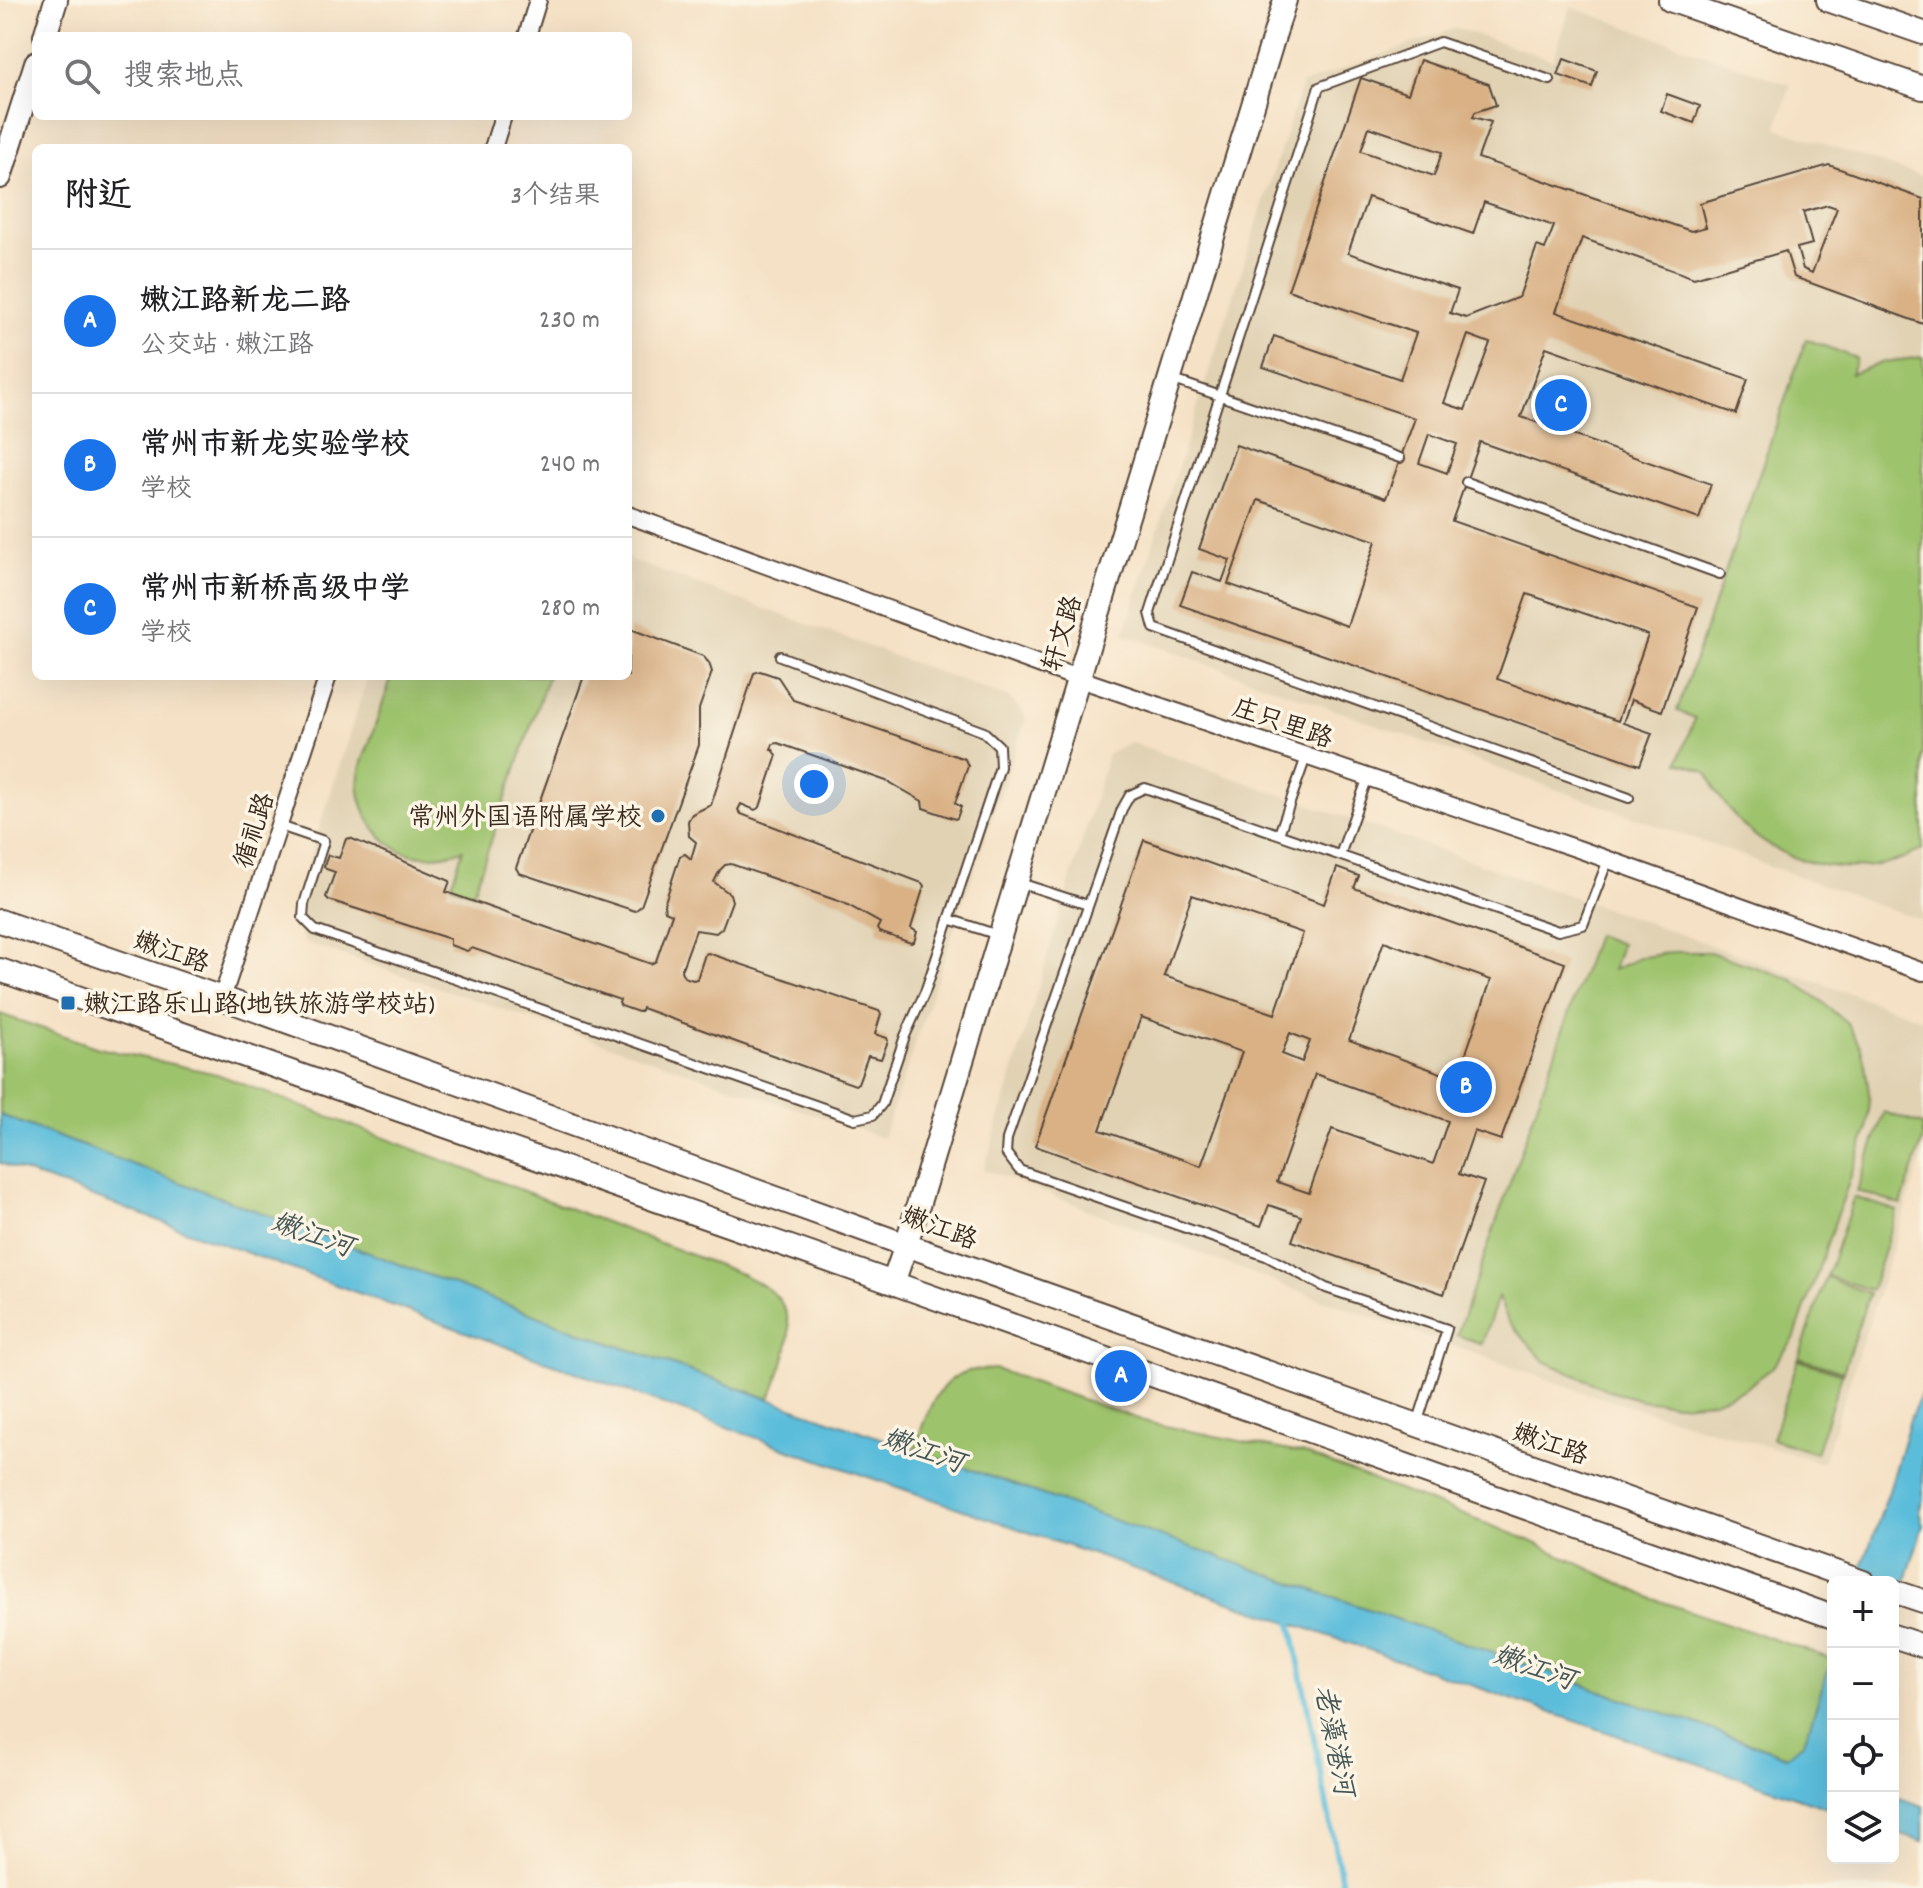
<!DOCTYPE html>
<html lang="zh">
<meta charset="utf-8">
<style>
:root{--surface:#fff;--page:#f6f6f6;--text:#202124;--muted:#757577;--line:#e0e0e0;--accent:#1a73e8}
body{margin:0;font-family:Dekko,"LXGW WenKai TC",sans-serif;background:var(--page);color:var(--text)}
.controls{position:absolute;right:24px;bottom:24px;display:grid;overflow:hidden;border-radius:12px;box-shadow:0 8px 32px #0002}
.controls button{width:72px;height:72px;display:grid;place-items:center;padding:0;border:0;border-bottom:2px solid var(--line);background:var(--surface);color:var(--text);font:40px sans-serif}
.you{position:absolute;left:814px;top:784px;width:28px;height:28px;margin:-20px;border:6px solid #fff;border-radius:50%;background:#1a73e8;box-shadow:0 0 0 12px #1a73e833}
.badge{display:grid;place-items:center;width:52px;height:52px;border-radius:50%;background:var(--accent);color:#fff;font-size:26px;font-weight:700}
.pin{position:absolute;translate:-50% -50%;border:4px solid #fff;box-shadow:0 2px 8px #0006}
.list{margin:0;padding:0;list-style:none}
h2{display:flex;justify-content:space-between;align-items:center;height:104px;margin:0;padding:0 32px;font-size:34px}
h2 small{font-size:26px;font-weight:400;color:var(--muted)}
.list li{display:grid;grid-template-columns:52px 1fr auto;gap:24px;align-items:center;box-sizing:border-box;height:144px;padding:0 32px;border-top:2px solid var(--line)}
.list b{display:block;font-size:30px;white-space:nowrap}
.list p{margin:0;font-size:26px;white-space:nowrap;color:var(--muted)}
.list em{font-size:26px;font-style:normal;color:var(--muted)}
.icon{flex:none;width:44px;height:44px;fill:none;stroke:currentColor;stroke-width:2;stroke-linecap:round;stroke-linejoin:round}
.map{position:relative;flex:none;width:1923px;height:1888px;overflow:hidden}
.search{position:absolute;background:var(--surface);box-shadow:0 8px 32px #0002;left:32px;top:32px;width:600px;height:88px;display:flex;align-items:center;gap:20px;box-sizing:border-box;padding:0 28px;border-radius:12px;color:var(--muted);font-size:30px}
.panel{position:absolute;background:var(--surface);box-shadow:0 8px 32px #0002;left:32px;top:144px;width:600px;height:536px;border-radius:12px}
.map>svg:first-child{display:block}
</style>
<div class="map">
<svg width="1923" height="1888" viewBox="0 0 1923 1888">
<rect width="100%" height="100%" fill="#fcf5e5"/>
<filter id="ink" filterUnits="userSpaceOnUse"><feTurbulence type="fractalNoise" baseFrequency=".0125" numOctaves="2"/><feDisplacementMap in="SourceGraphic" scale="16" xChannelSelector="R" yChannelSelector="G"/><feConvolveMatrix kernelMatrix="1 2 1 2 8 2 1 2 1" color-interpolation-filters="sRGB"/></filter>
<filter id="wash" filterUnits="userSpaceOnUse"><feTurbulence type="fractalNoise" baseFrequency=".006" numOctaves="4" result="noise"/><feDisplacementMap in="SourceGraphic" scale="32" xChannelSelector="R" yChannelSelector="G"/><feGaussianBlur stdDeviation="1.8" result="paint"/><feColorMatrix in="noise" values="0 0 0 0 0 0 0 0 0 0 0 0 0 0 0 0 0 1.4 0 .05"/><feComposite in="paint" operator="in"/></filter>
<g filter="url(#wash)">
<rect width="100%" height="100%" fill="#f5e1c5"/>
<path fill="#e1d2b4" d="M1571,7L1791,85L1776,128L1923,177V921L1124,634L1302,84L1456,28L1553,60Z
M628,559L1010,698L1026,718L883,1138L304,942L292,914L368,676H628Z
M1130,742L1923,1019V1155L1823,1463L1583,1392L1290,1288L984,1169L1108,754Z"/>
<path fill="#9ec36d" stroke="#6c7646" stroke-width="2" d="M1806,339L1856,358L1851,374L1884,362L1923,357V849C1868,880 1793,871 1746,828C1734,817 1724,803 1715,790C1713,785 1710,777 1707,773C1701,768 1686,765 1678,762L1695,718L1677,711Z
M392,676H548L473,893L451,885L463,850C423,863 389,857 368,818C360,803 356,787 360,770C362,760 367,750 370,741C377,719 385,698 392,676Z
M1596,935L1621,944L1613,970L1639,958L1673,952H1710L1791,979L1820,1000L1848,1024L1861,1048L1865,1064L1870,1100L1867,1130L1794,1339L1771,1369L1744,1389L1714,1401L1677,1404L1641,1400L1608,1390L1544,1361L1508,1321L1498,1297L1482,1344L1457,1335Z
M0,1014L99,1048L217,1074L744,1275C754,1281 769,1288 776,1296C803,1326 781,1368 770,1399L607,1342L0,1115Z
M1884,1112L1923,1125V1140L1901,1205L1857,1191Z
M1854,1197L1897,1211L1871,1290L1827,1276Z
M1826,1278L1869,1293L1843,1372L1799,1358Z
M1798,1360L1842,1374L1816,1453L1772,1439Z
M995,1369L1150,1423L1305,1454L1529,1540L1651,1598L1832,1659L1804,1743L1787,1756L914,1450C925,1420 934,1380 969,1371C977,1369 987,1370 995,1369Z"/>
<path fill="#5cbddb" stroke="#4c747c" stroke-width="2" d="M0,1115L607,1342L1786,1756L1804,1743L1833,1655V1810L793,1451L0,1163Z
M1923,1390V1498L1919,1511L1923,1525L1893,1623V1582H1857L1890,1488L1911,1416Z
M1893,1796L1923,1806V1842L1893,1832Z"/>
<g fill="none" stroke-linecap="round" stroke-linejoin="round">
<path stroke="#5cbddb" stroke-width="6" d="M1290,1617L1343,1888"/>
</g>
<g id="blocks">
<path fill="#d9b185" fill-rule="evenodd" d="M1564,59L1597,71L1592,87L1558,75Z
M1420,60L1489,84L1496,105L1475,112L1473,117L1491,122L1478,158L1691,231L1706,227L1700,203L1829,165L1923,199V324L1794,277L1786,251L1694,278L1582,238L1556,312L1748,379L1736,414L1546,347L1521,417L1711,484L1699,519L1480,442L1452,521L1698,607L1662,711L1631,700L1623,723L1652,733L1640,765L1180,605L1192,572L1222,582L1230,560L1199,549L1236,445L1386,498L1415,418L1263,367L1274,336L1400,379L1416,333L1288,290L1361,78L1408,94ZM1369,127L1442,152L1434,176L1361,151ZM1368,197L1473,234L1484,202L1554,226L1545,249L1537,246L1519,297L1466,318L1450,313L1458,290L1348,253ZM1828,205L1837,208L1812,273L1803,269L1797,248L1812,244L1803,212ZM1468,335L1490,343L1465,410L1444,403ZM1429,434L1457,444L1447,473L1419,463ZM1258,500L1376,541L1347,626L1228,584ZM1527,594L1648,635L1618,721L1497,679Z
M1667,94L1700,106L1694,123L1661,111Z
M628,628L703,656L709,663L712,672L699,709V745L641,906L635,911L519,873L516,868L584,676H628Z
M760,671L778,677L793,700L965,759L968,766L955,803L961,807L957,818L955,819L923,808L922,801L889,782L778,743L773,744L771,750H773L777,755L760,807L755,810L741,804L738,810L741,814L922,883L924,886L911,928L917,932L914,942L911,943L879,932L877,929L880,923L844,903L731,864L725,865L720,870L714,882L730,894L732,901L722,928L716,933L696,930L681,971L684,977L693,980L697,979L705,954L708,953L879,1011L881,1014L875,1034L887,1038L888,1041L881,1059L868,1056L858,1083L855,1085L642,1008L641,1011L638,1012L621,1006L619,1003L620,1000L472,948L467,951L450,945V939L329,900L326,897L335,872L326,869L324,866L328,855L339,858L346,839L350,838L450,881L446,892L651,964L656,961L672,914L665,911L664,905L680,856L685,854L691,859L696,842L689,836L688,821L692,814L711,805L754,673Z
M1144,840L1324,904L1337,868L1359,876L1354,888L1565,963L1501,1140L1474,1131L1459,1174L1484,1182L1444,1294L1292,1241L1301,1216L1269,1205L1261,1226L1035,1146ZM1192,895L1303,933L1275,1014L1164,976ZM1384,941L1491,980L1457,1079L1349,1040ZM1141,1017L1242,1052L1201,1166L1100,1130ZM1290,1033L1310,1041L1302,1062L1282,1054ZM1315,1074L1448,1121L1433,1164L1332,1129L1309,1193L1277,1182Z"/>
</g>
</g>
<g filter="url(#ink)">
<use href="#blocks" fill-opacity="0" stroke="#574537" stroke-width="2"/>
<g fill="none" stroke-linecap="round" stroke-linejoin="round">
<defs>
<path id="lane" d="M1550,80L1440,42L1319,87L1150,613L1154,628L1629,798
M1171,379L1400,458
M1466,482L1720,574
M280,826L324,841L304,904L303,918L315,930L855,1119L873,1115L882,1104L905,1036L925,992L1000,767L999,746L984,732L780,656
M1279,834L1306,757
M1340,855L1368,777
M1017,882L1088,905
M949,919L998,935
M1417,1424L1447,1329L1326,1288L1266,1256L1019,1170L1006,1153L1007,1139L1122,809L1130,795L1145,788L1558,931L1583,925L1608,860"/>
<path id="street" d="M527,36L538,0
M493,148L503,116
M628,515L1077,678L1581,850L1923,972
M222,998L328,676"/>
<path id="secondary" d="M1670,0L1923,88
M1828,0L1923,33
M45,36L56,0
M0,177L36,63
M0,921L222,998L906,1245L1863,1582
M0,970L893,1283L1833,1617
M893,1283L906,1245C1032,830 1155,414 1285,0
M1893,1591L1923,1601
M1893,1636L1923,1646"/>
</defs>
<use href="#lane" stroke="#574537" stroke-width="12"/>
<use href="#street" stroke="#574537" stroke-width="20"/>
<use href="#secondary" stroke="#574537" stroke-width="26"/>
<use href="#lane" stroke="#fff" stroke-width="8"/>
<use href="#street" stroke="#fff" stroke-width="16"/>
<use href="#secondary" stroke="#fff" stroke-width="22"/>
</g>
</g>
<g fill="#1f6fb2" stroke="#fcf5e5" stroke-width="3">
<circle cx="658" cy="816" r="8"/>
<rect x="60" y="995" width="16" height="16" rx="4"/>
</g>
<g text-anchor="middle" stroke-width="7" stroke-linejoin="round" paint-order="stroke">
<g font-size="26" fill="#3b2a1e" stroke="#fcf5e5">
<text transform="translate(1061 633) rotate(-73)" y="9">轩文路</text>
<text transform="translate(1283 722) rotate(19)" y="9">庄只里路</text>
<text transform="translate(253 830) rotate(-72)" y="9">循礼路</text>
<text transform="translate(172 951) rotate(19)" y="9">嫩江路</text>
<text transform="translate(940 1227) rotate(20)" y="9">嫩江路</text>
<text transform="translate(1551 1443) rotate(19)" y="9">嫩江路</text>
</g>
<g font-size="26" fill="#3b2a1e" stroke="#fcf5e5" text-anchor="end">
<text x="642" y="825">常州外国语附属学校</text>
<text x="84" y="1012" text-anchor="start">嫩江路乐山路(地铁旅游学校站)</text>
</g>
<g font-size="28" font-style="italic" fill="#455657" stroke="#fcf5e5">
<text transform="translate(313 1233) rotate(19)" y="10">嫩江河</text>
<text transform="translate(924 1449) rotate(19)" y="10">嫩江河</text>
<text transform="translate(1535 1666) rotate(19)" y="10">嫩江河</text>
<text transform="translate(1336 1740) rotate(79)" y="10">老藻港河</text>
</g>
</g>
</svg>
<div class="controls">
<button>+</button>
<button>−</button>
<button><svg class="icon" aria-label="locate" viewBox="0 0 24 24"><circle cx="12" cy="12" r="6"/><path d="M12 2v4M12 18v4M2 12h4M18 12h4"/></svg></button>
<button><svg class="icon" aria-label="layers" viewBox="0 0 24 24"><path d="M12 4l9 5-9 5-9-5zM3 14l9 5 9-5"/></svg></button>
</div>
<div class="you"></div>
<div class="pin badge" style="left:1121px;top:1376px">A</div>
<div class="pin badge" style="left:1466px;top:1087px">B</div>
<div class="pin badge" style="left:1561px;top:405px">C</div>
<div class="search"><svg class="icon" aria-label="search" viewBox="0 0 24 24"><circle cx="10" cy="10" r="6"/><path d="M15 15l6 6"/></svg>搜索地点</div>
<section class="panel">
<h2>附近<small>3个结果</small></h2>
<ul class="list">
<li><span class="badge">A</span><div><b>嫩江路新龙二路</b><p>公交站 · 嫩江路</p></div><em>230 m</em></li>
<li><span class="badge">B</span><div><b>常州市新龙实验学校</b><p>学校</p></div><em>240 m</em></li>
<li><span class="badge">C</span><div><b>常州市新桥高级中学</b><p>学校</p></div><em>280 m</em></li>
</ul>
</section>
</div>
